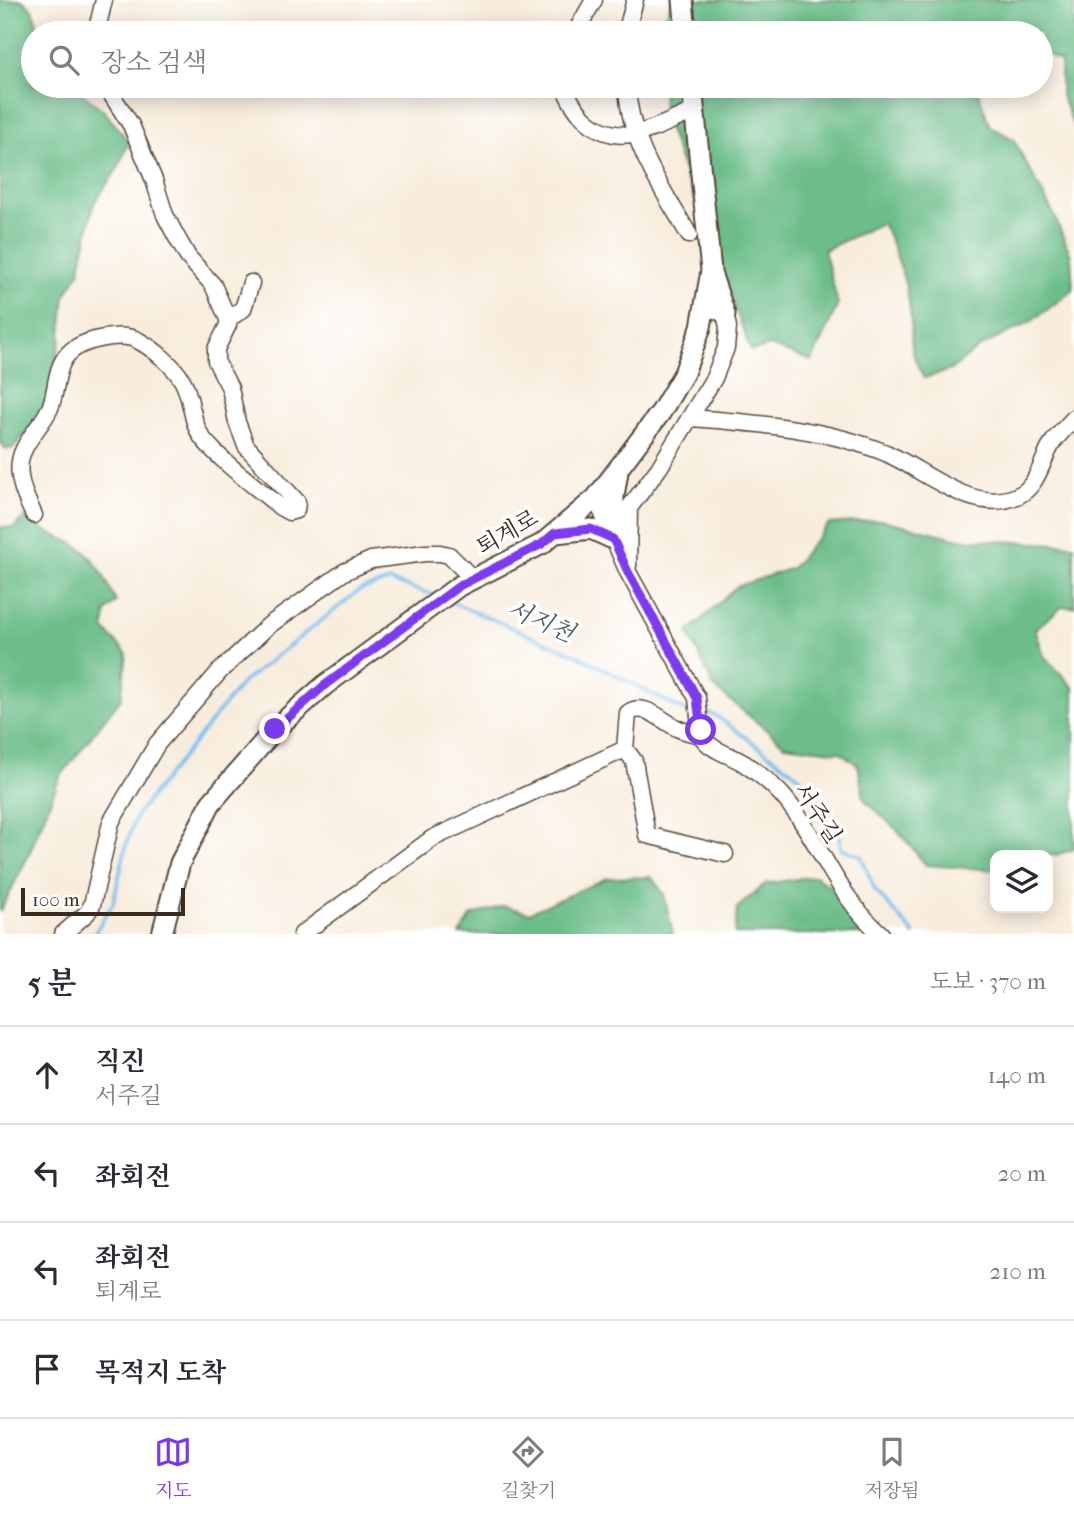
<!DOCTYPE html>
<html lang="ko">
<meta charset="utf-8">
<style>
:root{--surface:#fff;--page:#f2f2f3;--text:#2b2b33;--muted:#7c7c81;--line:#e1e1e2;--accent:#7c3aed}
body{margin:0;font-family:"IM FELL French Canon","Noto Serif KR",serif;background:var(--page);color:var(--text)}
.controls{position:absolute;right:21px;bottom:21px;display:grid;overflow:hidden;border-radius:14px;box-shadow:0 4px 18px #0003}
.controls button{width:63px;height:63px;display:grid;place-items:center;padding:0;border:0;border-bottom:2px solid var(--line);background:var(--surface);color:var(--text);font:35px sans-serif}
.scale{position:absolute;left:21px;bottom:18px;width:164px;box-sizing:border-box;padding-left:7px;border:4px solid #3b2a1e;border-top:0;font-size:19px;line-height:24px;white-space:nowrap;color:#3b2a1e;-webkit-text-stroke:5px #fff;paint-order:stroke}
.stop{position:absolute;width:21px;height:21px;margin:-16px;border:5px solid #7c3aed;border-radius:50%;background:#fff}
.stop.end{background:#7c3aed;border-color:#fff;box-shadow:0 2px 7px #0008}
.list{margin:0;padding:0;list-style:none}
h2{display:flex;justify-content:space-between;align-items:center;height:91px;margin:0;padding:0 28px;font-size:30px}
h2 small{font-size:23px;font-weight:400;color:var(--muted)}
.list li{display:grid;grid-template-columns:46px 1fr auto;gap:21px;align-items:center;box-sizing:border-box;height:98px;padding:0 28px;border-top:2px solid var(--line)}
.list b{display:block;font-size:26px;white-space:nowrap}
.list p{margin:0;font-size:23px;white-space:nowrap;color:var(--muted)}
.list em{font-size:23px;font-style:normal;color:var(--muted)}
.icon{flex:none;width:38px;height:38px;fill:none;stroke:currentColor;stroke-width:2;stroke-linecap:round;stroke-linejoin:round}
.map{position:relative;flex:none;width:1074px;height:934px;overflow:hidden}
.search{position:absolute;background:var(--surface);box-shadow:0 4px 18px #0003;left:21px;right:21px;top:21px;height:77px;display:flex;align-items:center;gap:18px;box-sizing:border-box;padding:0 24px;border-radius:38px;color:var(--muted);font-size:26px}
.sheet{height:483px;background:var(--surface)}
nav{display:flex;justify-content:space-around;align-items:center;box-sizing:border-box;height:98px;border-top:2px solid var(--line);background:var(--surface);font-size:19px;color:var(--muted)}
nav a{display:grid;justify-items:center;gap:4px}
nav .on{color:var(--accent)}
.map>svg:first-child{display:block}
</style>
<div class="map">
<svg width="1074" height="934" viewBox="0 0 1074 934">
<rect width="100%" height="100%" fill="#fff"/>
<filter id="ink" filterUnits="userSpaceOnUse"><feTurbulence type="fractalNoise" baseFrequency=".0143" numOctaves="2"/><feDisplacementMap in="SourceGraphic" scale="14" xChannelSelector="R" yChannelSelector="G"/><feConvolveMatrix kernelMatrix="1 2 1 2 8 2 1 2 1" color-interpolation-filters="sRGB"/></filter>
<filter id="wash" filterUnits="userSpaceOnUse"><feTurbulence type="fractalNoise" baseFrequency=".00686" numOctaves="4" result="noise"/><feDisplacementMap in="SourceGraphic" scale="28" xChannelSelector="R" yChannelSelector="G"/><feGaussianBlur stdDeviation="1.57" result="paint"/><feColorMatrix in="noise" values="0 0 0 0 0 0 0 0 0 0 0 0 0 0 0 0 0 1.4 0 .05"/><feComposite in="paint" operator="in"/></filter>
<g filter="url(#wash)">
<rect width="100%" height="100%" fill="#f8eddd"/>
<path fill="#6cbd89" stroke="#547454" stroke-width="2" d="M0,0H22L33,10L40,33H33V86H72L103,110L129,142L118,168L94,203L79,273L65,296L60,344L43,412L13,448L6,449L0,442Z
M672,0H1074V127L1061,95V62L1041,51V33H1016L1007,25L988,33H660Z
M662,86H976L990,126L1013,139L1053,213L1071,256L1073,290L1032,321L980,347L950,370L924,378C906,346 914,343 910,310C908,286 894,244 882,223L824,250L838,304L812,361L770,346L751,351L663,114Z
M26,516C39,531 57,535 74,544C95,555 107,581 116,602L106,612L104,629L127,654L121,698L60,777L29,854L0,912V527L13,528Z
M882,520L960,539L1074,545V607H1062L1035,629L1044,656L1074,688V849L1056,855H995V870L926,865L899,832L864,799L858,765L840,752L785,745L714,687L688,632L736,587L792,568L829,524Z
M815,876L847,899L864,934H735L737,908L765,884Z
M651,877L664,894L673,934H460L472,915L504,906L529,913L607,878Z"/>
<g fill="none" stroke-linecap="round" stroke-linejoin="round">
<path stroke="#78beef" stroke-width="3.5" d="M451,602L579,656L681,709L692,711
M703,713L715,715L799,776L838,823L841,848L861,856L875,890L914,934
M94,934L113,903L127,842L137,814L241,684L360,590L389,581L434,595"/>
</g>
</g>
<g filter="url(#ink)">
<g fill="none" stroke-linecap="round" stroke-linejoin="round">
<defs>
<path id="minor" d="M96,33L104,0
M575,33L594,0
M626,33L635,0
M106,86L131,125L154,180L165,215L176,236L188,257L213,285L228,319
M565,86C567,97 576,110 584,118C619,152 657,126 694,111
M627,86C629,142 662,188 689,235
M691,418C755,423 825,428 886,453C925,470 975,517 1019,495C1038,486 1042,459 1053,442C1059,434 1067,426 1074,418
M596,498L628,572L697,698L701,735C694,733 686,732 679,729C663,722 645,701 628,713L625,749L634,761L647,835L725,854
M34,515C24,495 13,470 24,449C31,434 43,423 50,408C57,392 55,366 69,353C82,340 122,331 139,341C154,349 174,366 182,380C193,398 190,423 204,440C225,465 255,486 280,507L289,512L296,510L297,502L246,446L237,422L230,388L216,361V349L228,325V319L243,309L251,283
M628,566L629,508L659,468L714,378L726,348L728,327L725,314L713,309
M701,735C710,751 730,754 745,764C757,772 772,784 782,795C820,839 834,894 881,934
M63,934L87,913L92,905L111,822L157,744L220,671L268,626L344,572L371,560L425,553H440L449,555L473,579
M302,934L433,838L625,749"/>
<path id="major" d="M683,0L686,33
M712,276L725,314
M556,533L591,529L613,539L614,496L618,472
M162,934L180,863L211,803L275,729L325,685L459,586L542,544L596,498L661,412L684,373L701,327L711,271L692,86"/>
</defs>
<use href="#minor" stroke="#57473b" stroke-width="19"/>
<use href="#major" stroke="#57473b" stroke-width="23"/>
<use href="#minor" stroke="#fff" stroke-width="16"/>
<use href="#major" stroke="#fff" stroke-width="19"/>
</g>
</g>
<g fill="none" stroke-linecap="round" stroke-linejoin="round" filter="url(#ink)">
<path stroke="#7c3aed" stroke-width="9" d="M275,729L325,685L459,586L542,544L555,533L591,529L613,539L628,572L697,698L701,730"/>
</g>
<g text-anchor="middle" stroke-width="7" stroke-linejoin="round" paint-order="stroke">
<g font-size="23" fill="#3b2a1e" stroke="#fff">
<text transform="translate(507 532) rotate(-30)" y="8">퇴계로</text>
<text transform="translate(818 813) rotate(56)" y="8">서주길</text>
</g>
<g font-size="24" font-style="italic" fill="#505e67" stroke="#fff">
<text transform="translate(541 621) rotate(23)" y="8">서지천</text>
</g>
</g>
</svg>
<div class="controls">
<button><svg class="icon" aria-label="layers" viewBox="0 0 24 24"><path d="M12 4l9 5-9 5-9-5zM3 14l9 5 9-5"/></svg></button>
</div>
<div class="scale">100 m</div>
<div class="stop" style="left:701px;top:730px"></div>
<div class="stop end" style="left:275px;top:729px"></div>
<div class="search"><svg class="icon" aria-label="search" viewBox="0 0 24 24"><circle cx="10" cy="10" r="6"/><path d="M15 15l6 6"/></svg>장소 검색</div>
</div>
<section class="sheet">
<h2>5 분<small>도보 · 370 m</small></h2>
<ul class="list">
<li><svg class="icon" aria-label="ahead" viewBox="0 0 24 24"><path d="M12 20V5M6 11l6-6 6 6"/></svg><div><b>직진</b><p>서주길</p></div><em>140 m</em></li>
<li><svg class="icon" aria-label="left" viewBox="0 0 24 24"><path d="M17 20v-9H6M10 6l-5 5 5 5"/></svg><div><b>좌회전</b></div><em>20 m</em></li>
<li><svg class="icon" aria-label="left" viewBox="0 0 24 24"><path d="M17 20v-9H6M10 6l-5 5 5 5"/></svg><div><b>좌회전</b><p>퇴계로</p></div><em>210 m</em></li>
<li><svg class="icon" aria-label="arrive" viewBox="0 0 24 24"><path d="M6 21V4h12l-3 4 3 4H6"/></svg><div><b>목적지 도착</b></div></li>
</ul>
</section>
<nav>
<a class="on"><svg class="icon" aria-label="map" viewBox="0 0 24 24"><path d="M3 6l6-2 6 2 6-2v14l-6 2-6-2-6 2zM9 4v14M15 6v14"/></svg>지도</a>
<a><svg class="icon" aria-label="directions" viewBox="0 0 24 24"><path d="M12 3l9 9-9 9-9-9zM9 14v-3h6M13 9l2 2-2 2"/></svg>길찾기</a>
<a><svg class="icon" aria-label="saved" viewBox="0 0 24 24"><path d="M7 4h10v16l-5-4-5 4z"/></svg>저장됨</a>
</nav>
